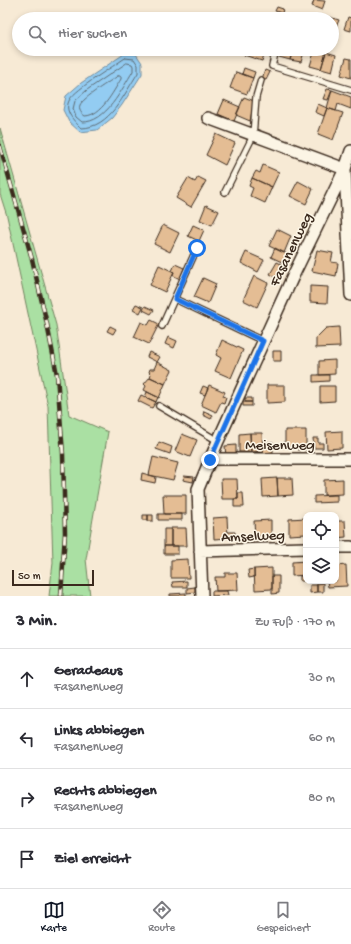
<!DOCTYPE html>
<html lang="de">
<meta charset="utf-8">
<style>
:root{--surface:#fff;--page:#f7f7f7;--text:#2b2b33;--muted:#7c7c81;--line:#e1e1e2;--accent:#111827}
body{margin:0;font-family:"Gochi Hand",sans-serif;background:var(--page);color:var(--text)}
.controls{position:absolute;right:12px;bottom:12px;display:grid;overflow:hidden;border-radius:8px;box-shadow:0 2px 6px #0003}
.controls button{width:36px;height:36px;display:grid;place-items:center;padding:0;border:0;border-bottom:1px solid var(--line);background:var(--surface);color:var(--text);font:20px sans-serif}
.scale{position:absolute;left:12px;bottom:10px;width:82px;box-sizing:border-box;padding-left:4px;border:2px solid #3b2a1e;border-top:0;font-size:11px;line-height:14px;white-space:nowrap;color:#3b2a1e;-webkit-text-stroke:3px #fcf5e5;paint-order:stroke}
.stop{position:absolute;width:12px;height:12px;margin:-9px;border:3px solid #1a73e8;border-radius:50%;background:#fff}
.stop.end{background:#1a73e8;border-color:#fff;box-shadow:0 1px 4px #0008}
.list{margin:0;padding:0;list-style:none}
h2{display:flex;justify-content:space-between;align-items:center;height:52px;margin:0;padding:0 16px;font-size:17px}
h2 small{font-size:13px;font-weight:400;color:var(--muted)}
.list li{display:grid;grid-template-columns:26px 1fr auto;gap:12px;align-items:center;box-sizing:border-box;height:60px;padding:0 16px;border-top:1px solid var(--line)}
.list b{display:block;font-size:15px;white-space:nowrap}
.list p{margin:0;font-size:13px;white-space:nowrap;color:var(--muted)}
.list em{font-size:13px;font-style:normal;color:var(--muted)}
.icon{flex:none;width:22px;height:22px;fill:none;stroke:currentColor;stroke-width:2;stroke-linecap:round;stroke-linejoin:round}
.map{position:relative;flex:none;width:351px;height:596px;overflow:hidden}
.search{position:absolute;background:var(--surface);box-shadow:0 2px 6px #0003;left:12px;right:12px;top:12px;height:44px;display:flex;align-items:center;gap:10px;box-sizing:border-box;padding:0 14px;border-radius:22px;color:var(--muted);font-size:15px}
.sheet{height:292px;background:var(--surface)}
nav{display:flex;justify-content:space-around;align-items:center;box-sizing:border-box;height:56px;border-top:1px solid var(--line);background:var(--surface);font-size:11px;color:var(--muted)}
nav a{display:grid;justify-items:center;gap:2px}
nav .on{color:var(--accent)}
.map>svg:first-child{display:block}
</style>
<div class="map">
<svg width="351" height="596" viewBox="0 0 351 596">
<rect width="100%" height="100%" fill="#f7ead5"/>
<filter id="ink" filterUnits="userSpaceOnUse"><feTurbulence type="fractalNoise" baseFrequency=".025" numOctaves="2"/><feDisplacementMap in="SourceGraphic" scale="8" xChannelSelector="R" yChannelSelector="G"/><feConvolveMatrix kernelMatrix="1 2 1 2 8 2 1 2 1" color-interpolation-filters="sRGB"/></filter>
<g filter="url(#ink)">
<path fill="#aae0a3" stroke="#728560" d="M0,128L56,325L69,415L108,432L86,559L90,596H49L53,563L48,406L7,216L0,194Z"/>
<path fill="#93ccf2" stroke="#708b9d" d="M124,54H136L142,63V74L122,105L112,118L97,130L80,132L69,122L63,110L66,96L81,83Z"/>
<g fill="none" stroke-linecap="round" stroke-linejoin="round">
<path stroke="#5e6b73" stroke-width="1" d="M125,58L134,59L138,65V73C124,94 110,128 81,128C73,120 63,110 70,99C76,89 114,66 125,58Z
M127,63L132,64L133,66V71C122,89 106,123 82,122L76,117L73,109L75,101L87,90Z
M118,76H121V79C113,92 102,115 85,116C82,114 78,110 80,105C83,98 110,81 118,76Z"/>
</g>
<path fill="#e4bd94" stroke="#3b2a1e" d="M314,0L325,1L322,10L312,6Z
M277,7L283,9L282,13L275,11Z
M260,14L273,19H258Z
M329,17L339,20L336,27L332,26V19H328Z
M348,17L351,18V31L344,29Z
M246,49H266L262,61L244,55Z
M282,49H293L290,60L279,57Z
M293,49H305L301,62L290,60Z
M315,49L326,52L321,69L310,66Z
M326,52L336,55L332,72L321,69Z
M346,58L351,59V78L341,75Z
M244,68L255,72L253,78L242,74Z
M265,70L270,72L266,80L262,79Z
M236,72L253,78L247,94L230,88Z
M327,89L332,90L328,100L323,99Z
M332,90L351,97V109L338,104L336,111L327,108Z
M244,97L254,101L250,121L236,115Z
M224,100L240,107L234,121L218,114Z
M318,104L327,108L324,116L315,112Z
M327,108L343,113L333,140L318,134Z
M216,134L235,143L225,165L206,155Z
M263,165L279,172L272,187L252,178L256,171L260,173Z
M198,177L206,181L191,207L176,198L188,178L195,182Z
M252,178L272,187L265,203L250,196L253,188L249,186Z
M298,181L313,189L306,204L290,196Z
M206,205L219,211L212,225L200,220Z
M163,225L179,233L170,252L154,244Z
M193,225L204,230L199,241L188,236Z
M277,229L291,236L284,253L269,246Z
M275,248L287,254L284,263L271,257Z
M317,250L333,253L331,262L338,263L336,276L312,271Z
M246,252L264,260L258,272L241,263Z
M277,262L285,266L279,279L270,274Z
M175,264L184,268L180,279L172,275L174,272L172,271Z
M159,265L174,272L165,292L150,285Z
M254,276L268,283L257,307L243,300Z
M203,278L216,284L208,303L194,297Z
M310,286L328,287L327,303L310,302Z
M136,304L143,307L140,313L133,309Z
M145,306L154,310L151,314L143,310Z
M151,320L159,324L149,344L134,337L141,322L148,325Z
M110,326L116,329L113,334L107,331Z
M339,327L340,347L316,348V338L326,328Z
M168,337L177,341L174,348L165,344Z
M222,340L243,350L231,378L215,371L221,358L216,355Z
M273,351H281V361H273Z
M149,352L160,357L157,362L147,357Z
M335,360V374L319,375V361Z
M157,362L172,370L165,384L150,377L151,374L149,372L150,369H154Z
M313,375H329V381L313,382Z
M150,377L165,384L159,398L144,390L146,386L144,384Z
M209,385L225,392L223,396L226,397L224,403L221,402L216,412L201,405Z
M267,385H285V402L267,403Z
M203,386L208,388L205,395L200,393Z
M320,386H335V401L320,402Z
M147,392L158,397L156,402L145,397Z
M141,395L156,402L152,408L138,401Z
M245,398H252V402H245Z
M243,402H252V406H243Z
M204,411L213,415L211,419L203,415Z
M285,430H306V450H298V446L285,447Z
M342,431V448L327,449L326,432Z
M250,433H262L263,451L251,452Z
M250,433L251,452H239V434Z
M182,434L197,440L190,457L175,451Z
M313,438H318V443H323V448H314Z
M159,442L172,447L170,454L156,449Z
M263,442H273V452L263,453Z
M236,445V456H226L225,446Z
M153,457L178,463L173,480L149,475Z
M142,473L156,477L155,483L141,480Z
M184,476L194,477L193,482L183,480Z
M277,478L278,496L263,497L262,479Z
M277,478H292L293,495L278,496Z
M221,479H237L238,499H222Z
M343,479V494L324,495V480Z
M238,493H243L244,507H234V499H238Z
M163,495H186V514H164Z
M337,495V502L314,503V496Z
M158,514H182V520H158Z
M143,515H148V520H143Z
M148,515H153V521H148Z
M227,517L228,538L214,539L213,518Z
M306,518V534L289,535V519Z
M271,520V536H255L254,521Z
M336,521H345L346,537L336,538Z
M171,528H186L187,546H171Z
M164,529H171V546H164Z
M227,532H235V538H228Z
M164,546H178V554H164Z
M188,559L189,578H171V560Z
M306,561V575L292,576V562Z
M346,565L347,586L328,587L327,581H336V566Z
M272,568V589L255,590L254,569Z
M254,569V577L249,578L248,570Z
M225,573H237L238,590L216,591L215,577H225Z
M306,575V581H300V576Z
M272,576H279V593L272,594Z
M187,581V587H173L172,582Z
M323,583V592H317V584Z
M310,585H317V592L310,593Z
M195,587V592L187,593V588Z
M212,591H227L228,595L212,596Z
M186,593V596H170V594Z"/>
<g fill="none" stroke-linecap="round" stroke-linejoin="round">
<defs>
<path id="lane" d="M276,49L272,66L351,90
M225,192L253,136L256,97L261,80
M175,299L263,341
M162,326L197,248
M159,406L218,441"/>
<path id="street" d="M351,151L345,169L351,295
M210,459H351
M336,547H351
M200,551L306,548
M202,596L198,489L218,441L294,274L345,169L208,118"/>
</defs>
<use href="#lane" stroke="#3b2a1e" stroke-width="8"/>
<use href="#street" stroke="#3b2a1e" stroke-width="14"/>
<use href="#lane" stroke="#fcf5e5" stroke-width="5.5"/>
<use href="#street" stroke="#fcf5e5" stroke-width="11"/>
<defs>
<path id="rail" d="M0,146L32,259L47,324L57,375L63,454L65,533L61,596"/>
</defs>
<use href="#rail" stroke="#3b2a1e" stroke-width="4.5"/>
<use href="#rail" stroke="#fcf5e5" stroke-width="3" stroke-dasharray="9" stroke-linecap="butt"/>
</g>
</g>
<g fill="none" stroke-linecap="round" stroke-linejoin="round" filter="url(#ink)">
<path stroke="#1a73e8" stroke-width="5" d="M197,248L175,299L263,341L210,460"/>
</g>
<g text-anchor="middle" stroke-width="3" stroke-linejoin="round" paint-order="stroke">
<g font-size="15" fill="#3b2a1e" stroke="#fcf5e5">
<text transform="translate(290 249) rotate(-64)" y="5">Fasanenweg</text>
<text x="280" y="449">Meisenweg</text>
<text transform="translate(253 535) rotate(-2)" y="5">Amselweg</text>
</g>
</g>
</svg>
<div class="controls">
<button><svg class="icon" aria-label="locate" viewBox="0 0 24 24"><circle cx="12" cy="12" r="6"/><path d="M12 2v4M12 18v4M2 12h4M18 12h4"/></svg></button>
<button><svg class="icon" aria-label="layers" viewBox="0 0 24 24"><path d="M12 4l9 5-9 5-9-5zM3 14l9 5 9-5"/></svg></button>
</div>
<div class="scale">50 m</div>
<div class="stop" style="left:197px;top:248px"></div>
<div class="stop end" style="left:210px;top:460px"></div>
<div class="search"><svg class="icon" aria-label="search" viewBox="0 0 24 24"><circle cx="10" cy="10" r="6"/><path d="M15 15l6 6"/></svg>Hier suchen</div>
</div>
<section class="sheet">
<h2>3 Min.<small>Zu Fuß · 170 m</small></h2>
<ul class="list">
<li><svg class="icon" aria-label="ahead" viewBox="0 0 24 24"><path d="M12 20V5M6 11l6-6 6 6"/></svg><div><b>Geradeaus</b><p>Fasanenweg</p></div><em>30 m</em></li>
<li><svg class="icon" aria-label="left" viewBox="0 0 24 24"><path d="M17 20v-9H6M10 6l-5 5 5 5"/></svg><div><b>Links abbiegen</b><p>Fasanenweg</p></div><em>60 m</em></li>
<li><svg class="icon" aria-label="right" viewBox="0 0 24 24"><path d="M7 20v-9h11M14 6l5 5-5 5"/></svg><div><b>Rechts abbiegen</b><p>Fasanenweg</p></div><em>80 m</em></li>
<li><svg class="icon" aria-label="arrive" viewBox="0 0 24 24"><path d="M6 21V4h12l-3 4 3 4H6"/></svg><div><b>Ziel erreicht</b></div></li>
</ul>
</section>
<nav>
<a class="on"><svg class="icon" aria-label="map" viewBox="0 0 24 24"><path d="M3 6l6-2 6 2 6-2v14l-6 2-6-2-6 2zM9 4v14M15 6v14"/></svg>Karte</a>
<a><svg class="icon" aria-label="directions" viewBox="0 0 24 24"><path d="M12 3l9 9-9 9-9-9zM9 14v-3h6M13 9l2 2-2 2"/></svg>Route</a>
<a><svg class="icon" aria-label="saved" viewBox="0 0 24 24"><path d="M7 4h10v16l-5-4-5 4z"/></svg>Gespeichert</a>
</nav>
